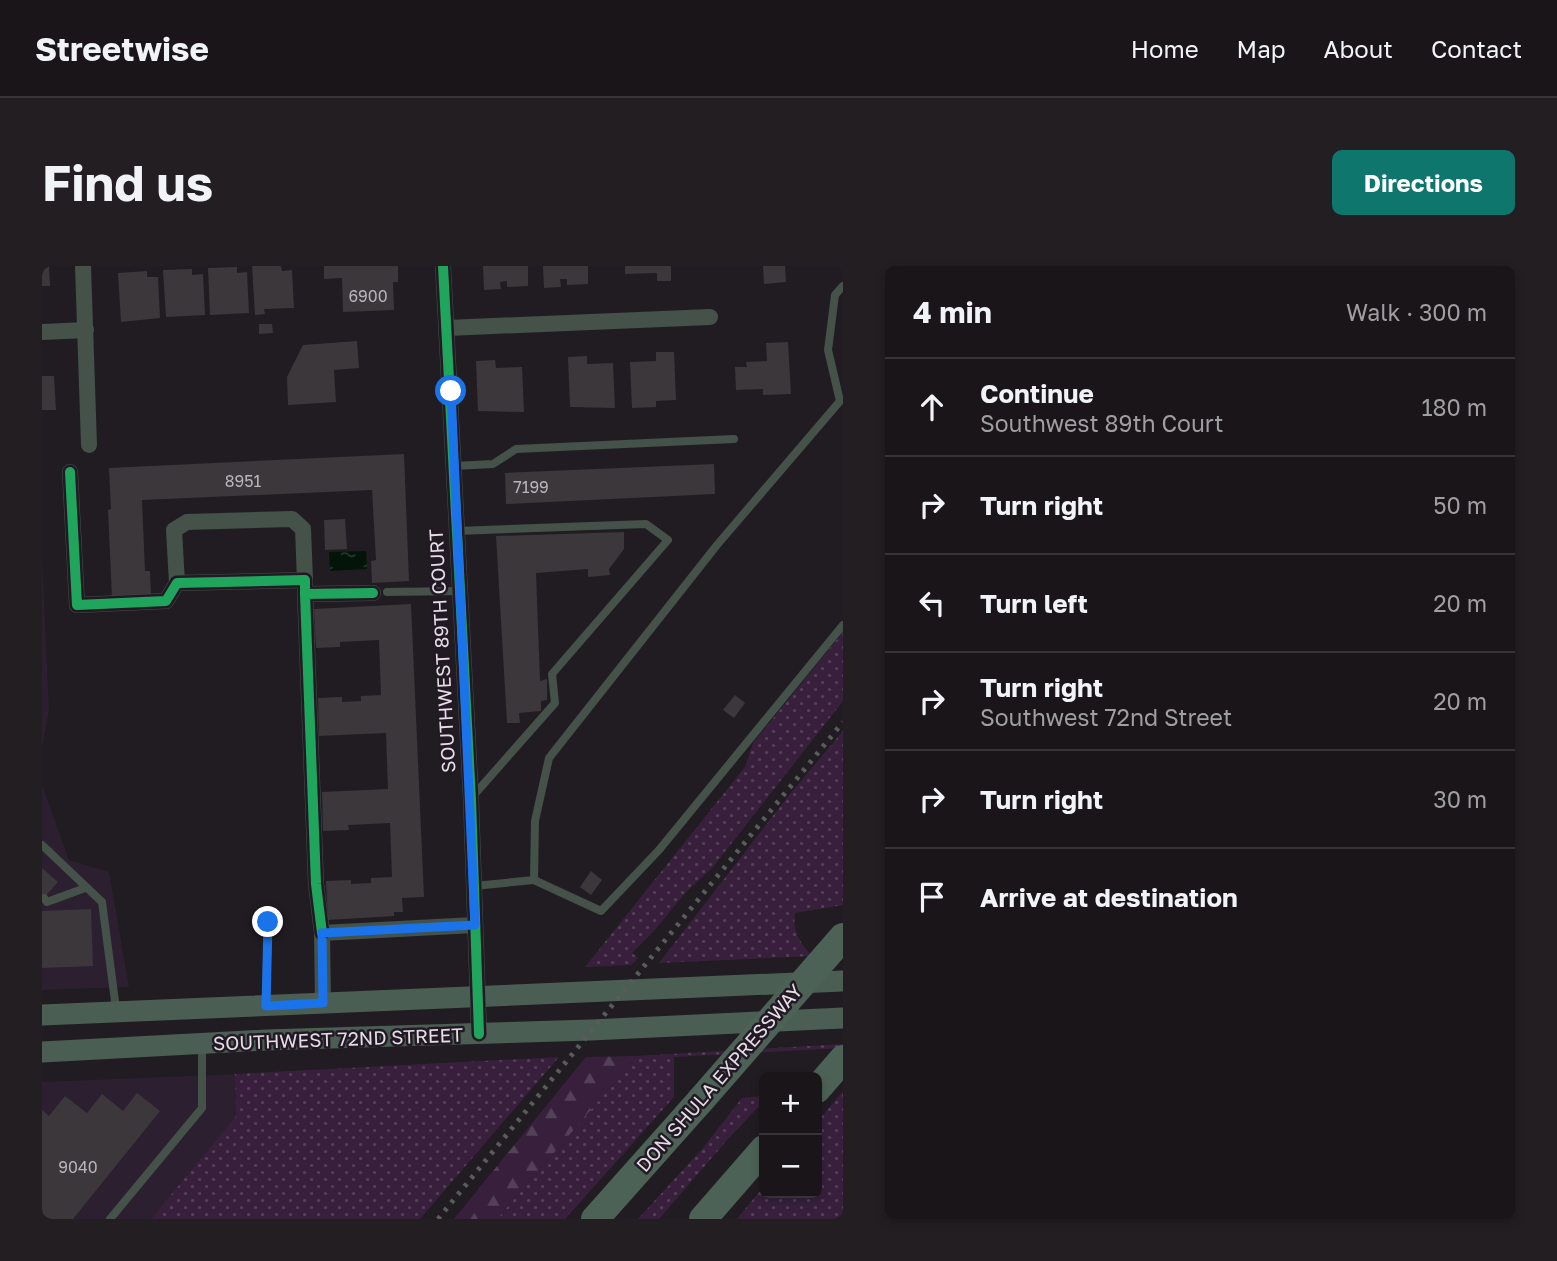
<!DOCTYPE html>
<meta charset="utf-8">
<style>
:root{--surface:#191519;--page:#221e22;--text:#f1f3f6;--muted:#9f9fa2;--line:#373438;--accent:#0f766e}
body{margin:0;font-family:"Golos Text",sans-serif;background:var(--page);color:var(--text)}
.controls{position:absolute;right:21px;bottom:21px;display:grid;overflow:hidden;border-radius:10px;box-shadow:0 4px 10px #0003}
.controls button{width:63px;height:63px;display:grid;place-items:center;padding:0;border:0;border-bottom:2px solid var(--line);background:var(--surface);color:var(--text);font:35px sans-serif}
.stop{position:absolute;width:21px;height:21px;margin:-16px;border:5px solid #1a73e8;border-radius:50%;background:#fff}
.stop.end{background:#1a73e8;border-color:#fff;box-shadow:0 2px 7px #0008}
.list{margin:0;padding:0;list-style:none}
h2{display:flex;justify-content:space-between;align-items:center;height:91px;margin:0;padding:0 28px;font-size:30px}
h2 small{font-size:23px;font-weight:400;color:var(--muted)}
.list li{display:grid;grid-template-columns:46px 1fr auto;gap:21px;align-items:center;box-sizing:border-box;height:98px;padding:0 28px;border-top:2px solid var(--line)}
.list b{display:block;font-size:26px;white-space:nowrap}
.list p{margin:0;font-size:23px;white-space:nowrap;color:var(--muted)}
.list em{font-size:23px;font-style:normal;color:var(--muted)}
.icon{flex:none;width:38px;height:38px;fill:none;stroke:currentColor;stroke-width:2;stroke-linecap:round;stroke-linejoin:round}
.map{position:relative;flex:none;width:801px;height:953px;overflow:hidden;border-radius:10px}
header{display:flex;align-items:center;gap:42px;box-sizing:border-box;height:98px;padding:0 35px;background:var(--surface);border-bottom:2px solid var(--line)}
header strong{font-size:33px}
nav{display:flex;gap:38px;margin-inline-start:auto;font-size:24px}
.intro{display:flex;align-items:center;justify-content:space-between;box-sizing:border-box;height:168px;padding:0 42px}
h1{margin:0;font-size:49px}
.button{padding:18px 32px;border-radius:10px;background:var(--accent);color:#fff;font-size:24px;font-weight:700}
main{display:flex;gap:42px;padding:0 42px}
aside{flex:1;background:var(--surface);border-radius:10px;box-shadow:0 4px 10px #0003}
.map>svg:first-child{display:block}
</style>
<header>
<strong>Streetwise</strong>
<nav><a>Home</a><a>Map</a><a>About</a><a>Contact</a></nav>
</header>
<div class="intro"><h1>Find us</h1><a class="button">Directions</a></div>
<main>
<div class="map">
<svg width="801" height="953" viewBox="0 0 801 953">
<defs>
<pattern id="grass-dots" width="8" height="8" patternUnits="userSpaceOnUse" patternTransform="scale(1.75)"><rect width="8" height="8" fill="#38203d"/><path d="M2 2h.1M6 6h.1" fill="none" stroke="#554059" stroke-width="1.8" stroke-linecap="round"/></pattern>
<pattern id="forest-firs" width="22" height="20" patternUnits="userSpaceOnUse" patternTransform="scale(1.75)"><rect width="22" height="20" fill="#38203d"/><path d="M5 1l3.5 6h-7zM16 11l3.5 6h-7z" fill="#554059"/></pattern>
<pattern id="water-ripples" width="26" height="14" patternUnits="userSpaceOnUse" patternTransform="scale(1.75)"><rect width="26" height="14" fill="#031508"/><path d="M2 4q2-2 4 0t4 0M15 11q2-2 4 0t4 0" fill="none" stroke="#28372c"/></pattern>
</defs>
<rect width="100%" height="100%" fill="#211c21"/>
<path fill="#2c1f2f" d="M0,291L7,445L0,481Z
M0,519L27,594L67,606L87,721L0,724Z
M193,808L194,850L109,953H0V816Z"/>
<path fill="url(#grass-dots)" d="M801,366V435L671,601L644,626L611,666L590,687L596,692L589,699L543,701L703,501L711,477Z
M801,465V639L753,647C750,665 758,677 770,690L617,697L748,528Z
M801,778V782L632,791V831L523,953H455L595,790Z
M517,791L378,953H109L194,850L193,808Z
M801,825V953H695L722,920V927H775V856Z
M722,830V835L686,873L617,953H596L660,883L700,832Z"/>
<path fill="url(#forest-firs)" d="M595,790L455,953H412L544,791Z"/>
<path fill="url(#water-ripples)" d="M324,285L325,303L288,305L287,286Z"/>
<path fill="#3b373b" d="M0,0H7L8,20H0Z
M210,0H239L240,5L250,4L252,42L222,43L223,48L213,49Z
M282,0H356V16H351L352,44L301,46L300,12L282,13Z
M441,0H486V20L465,21V15L458,16L459,23L442,24Z
M501,0H546V18L525,19V13H518L519,21L502,22Z
M583,0H629V15H615V7L583,8Z
M721,0H743L744,16L722,18Z
M195,1V7L205,6L207,47L168,49L166,2Z
M150,3V9L161,8L163,49L124,51L121,4Z
M105,5V11H116L118,52L79,56L76,7Z
M217,58H230L231,67L217,68Z
M315,75L317,102L292,104L294,136L246,139L245,111L261,79Z
M746,76L749,128L721,129V123L694,124L693,101H705L704,96L725,95L724,77Z
M614,86H632L634,134L614,135V141L590,142L588,96L614,95Z
M545,90V98L571,97L573,142L528,141L526,91Z
M453,94L454,102L480,101L482,146L436,145L434,95Z
M0,110H12L14,144H0Z
M362,188L367,315L330,317L329,295L334,294L330,224L100,234L103,305H108L109,330L70,332L66,244L69,243L67,202Z
M672,198L673,228L464,238L463,207Z
M303,253L305,283L283,284L282,254Z
M582,266V283L567,303L568,309L546,311V303L494,307L498,415L505,413V434L499,435V445L477,447L478,457H465L454,270Z
M369,338L382,631L360,632L361,646H352V650L286,654L284,615L309,614V618L329,617V612L350,611L348,557L306,559L307,564L281,565L280,526L346,523L344,467L277,470L276,432L300,431V436L319,435V430L339,429L337,374L298,376V381L274,382L272,343Z
M693,429L703,437L692,452L681,444Z
M0,602L16,616L0,634Z
M549,605L560,614L549,629L538,621Z
M49,643L51,700L0,702V645Z
M95,827L118,845L31,953H0V844L7,850L23,830L45,847L60,828L81,845Z"/>
<g fill="none" stroke-linecap="round" stroke-linejoin="round">
<path stroke="#44524a" stroke-width="8" d="M801,134L798,135L786,84L793,29L801,20
M412,200L451,198L474,183L692,173
M415,265L604,258L626,274L510,408L513,437L431,530
M345,326L418,325
M0,579L60,636L74,743
M492,614L493,555L507,492L675,279L798,135
M432,620L492,614L559,645L617,584L801,359
M2,632L5,636L43,622
M224,737L226,656
M68,953L160,842V778"/>
<path stroke="#44524a" stroke-width="16" d="M41,0L47,179
M401,0L429,534L437,768
M405,62L668,51
M0,66L44,64
M28,206L35,339L124,335L135,317L263,314V328
M135,317L132,264L145,256L250,253L261,263L263,314
M280,667L274,618L263,328L331,327
M281,737L280,667L433,659"/>
<path stroke="#4b5e53" stroke-width="21" d="M0,749L801,715
M0,786L224,774L549,764L801,752"/>
<path stroke="#4d6257" stroke-width="28" d="M775,823L801,793
M553,953L658,835
M661,953L722,883"/>
<path stroke="#585c5a" stroke-width="5" stroke-dasharray="3.5 7" stroke-linecap="butt" d="M396,953L801,456"/>
<path stroke="#4d6257" stroke-width="28" d="M658,835L801,671"/>
<defs>
<path id="cycleway" d="M401,0L429,534L437,768
M28,206L35,339L124,335L135,317L263,314V328
M280,667L274,618L263,328L331,327"/>
</defs>
<use href="#cycleway" stroke="#221924" stroke-width="15"/>
<use href="#cycleway" stroke="#20a55d" stroke-width="10"/>
</g>
<g fill="none" stroke-linecap="round" stroke-linejoin="round">
<path stroke="#1a73e8" stroke-width="9" d="M226,656L224,740L281,737L280,667L433,659L409,125"/>
</g>
<g text-anchor="middle" stroke-width="5" stroke-linejoin="round" paint-order="stroke">
<g font-size="16" fill="#bab4bb">
<text x="326" y="36">6900</text>
<text x="201" y="221">8951</text>
<text x="489" y="227">7199</text>
<text x="36" y="907">9040</text>
</g>
<g font-size="19" fill="#e4dee6" stroke="#221924">
<text transform="translate(400 385) rotate(-93)" y="7">SOUTHWEST 89TH COURT</text>
<text transform="translate(296 773) rotate(-2)" y="7">SOUTHWEST 72ND STREET</text>
<text transform="translate(677 812) rotate(-49)" y="7">DON SHULA EXPRESSWAY</text>
</g>
</g>
</svg>
<div class="controls">
<button>+</button>
<button>−</button>
</div>
<div class="stop" style="left:409px;top:125px"></div>
<div class="stop end" style="left:226px;top:656px"></div>
</div>
<aside>
<h2>4 min<small>Walk · 300 m</small></h2>
<ul class="list">
<li><svg class="icon" aria-label="ahead" viewBox="0 0 24 24"><path d="M12 20V5M6 11l6-6 6 6"/></svg><div><b>Continue</b><p>Southwest 89th Court</p></div><em>180 m</em></li>
<li><svg class="icon" aria-label="right" viewBox="0 0 24 24"><path d="M7 20v-9h11M14 6l5 5-5 5"/></svg><div><b>Turn right</b></div><em>50 m</em></li>
<li><svg class="icon" aria-label="left" viewBox="0 0 24 24"><path d="M17 20v-9H6M10 6l-5 5 5 5"/></svg><div><b>Turn left</b></div><em>20 m</em></li>
<li><svg class="icon" aria-label="right" viewBox="0 0 24 24"><path d="M7 20v-9h11M14 6l5 5-5 5"/></svg><div><b>Turn right</b><p>Southwest 72nd Street</p></div><em>20 m</em></li>
<li><svg class="icon" aria-label="right" viewBox="0 0 24 24"><path d="M7 20v-9h11M14 6l5 5-5 5"/></svg><div><b>Turn right</b></div><em>30 m</em></li>
<li><svg class="icon" aria-label="arrive" viewBox="0 0 24 24"><path d="M6 21V4h12l-3 4 3 4H6"/></svg><div><b>Arrive at destination</b></div></li>
</ul>
</aside>
</main>
